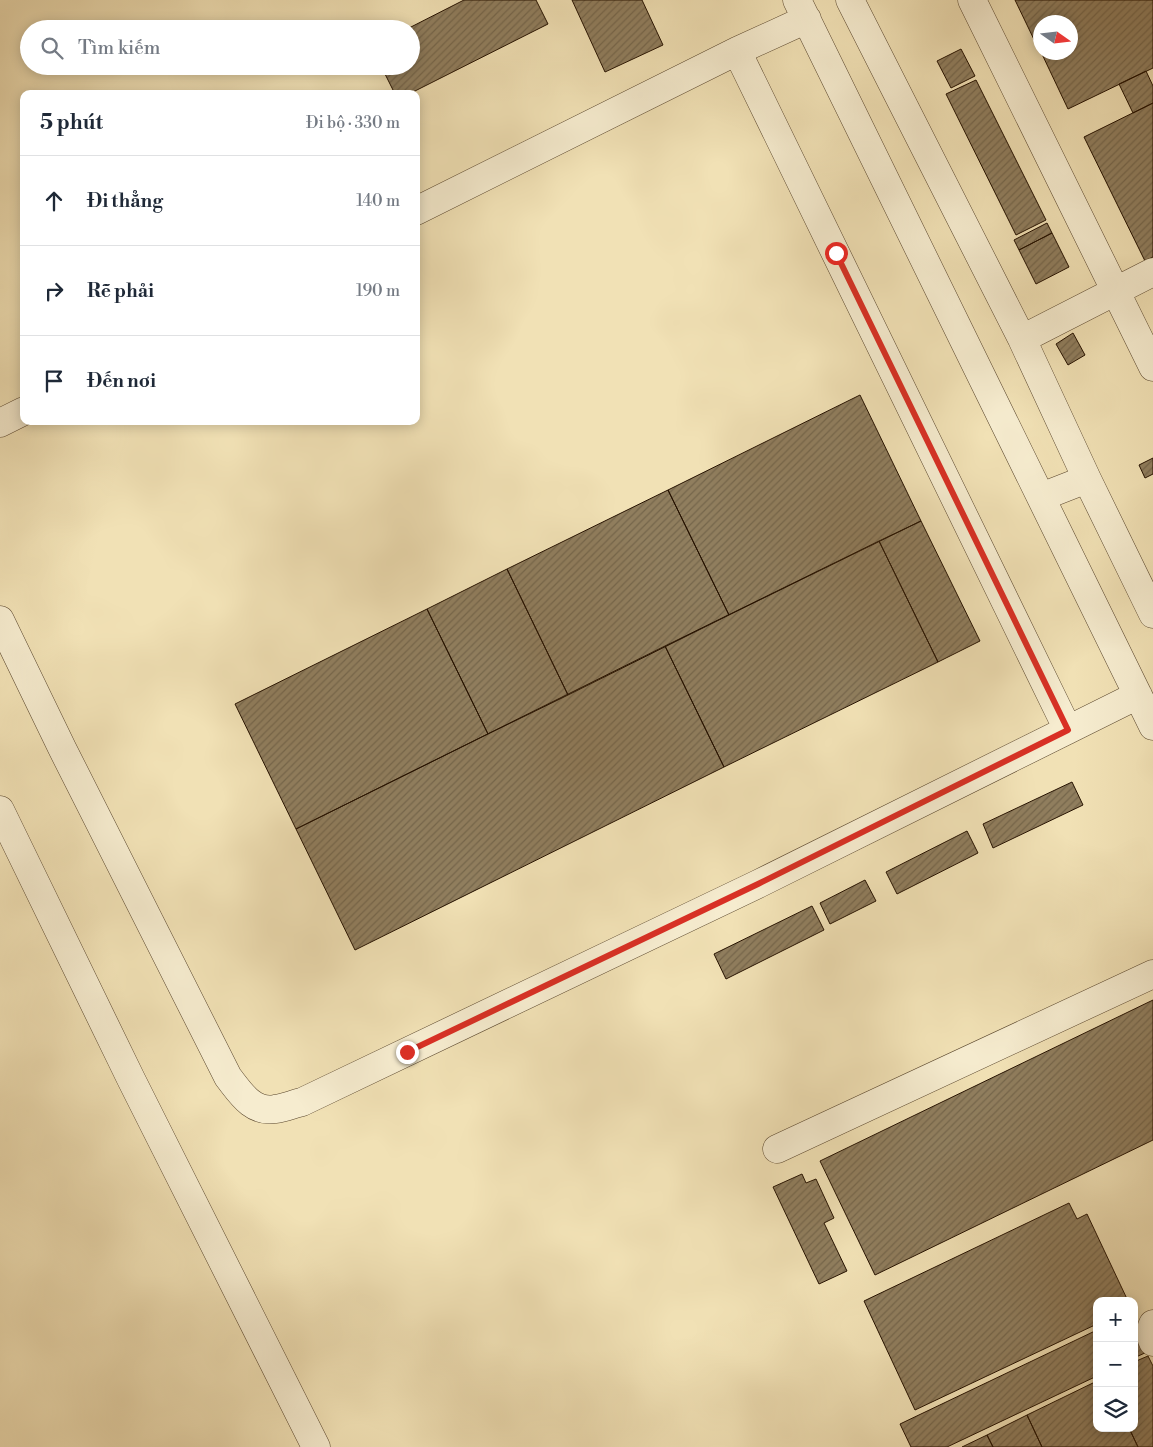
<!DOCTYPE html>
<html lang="vi">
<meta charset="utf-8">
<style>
:root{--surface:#fff;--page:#f6f6f7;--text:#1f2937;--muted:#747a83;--line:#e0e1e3}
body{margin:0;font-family:"Libre Bodoni",serif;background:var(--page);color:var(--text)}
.controls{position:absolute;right:15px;bottom:15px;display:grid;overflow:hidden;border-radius:10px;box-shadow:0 2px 12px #0003}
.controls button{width:45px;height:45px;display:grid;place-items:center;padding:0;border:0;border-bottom:1px solid var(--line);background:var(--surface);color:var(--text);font:25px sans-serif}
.compass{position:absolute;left:1033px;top:15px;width:45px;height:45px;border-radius:50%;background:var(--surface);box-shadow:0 2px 12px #0003;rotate:104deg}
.stop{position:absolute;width:15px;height:15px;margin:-11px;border:4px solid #d93025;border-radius:50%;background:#fff}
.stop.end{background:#d93025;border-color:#fff;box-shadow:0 1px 5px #0008}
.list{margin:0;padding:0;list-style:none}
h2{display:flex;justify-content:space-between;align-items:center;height:65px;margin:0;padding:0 20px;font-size:21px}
h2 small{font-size:16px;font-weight:400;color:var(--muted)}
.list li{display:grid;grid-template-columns:32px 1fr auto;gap:15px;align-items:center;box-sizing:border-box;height:90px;padding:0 20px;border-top:1px solid var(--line)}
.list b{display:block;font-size:19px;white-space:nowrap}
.list em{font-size:16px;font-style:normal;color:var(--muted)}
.icon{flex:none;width:28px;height:28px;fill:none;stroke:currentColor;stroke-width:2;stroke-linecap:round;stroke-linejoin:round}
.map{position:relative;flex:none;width:1153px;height:1447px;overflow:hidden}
.search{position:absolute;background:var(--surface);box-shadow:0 2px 12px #0003;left:20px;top:20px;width:400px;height:55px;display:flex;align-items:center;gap:12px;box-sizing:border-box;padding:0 18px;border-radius:28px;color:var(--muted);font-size:19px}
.panel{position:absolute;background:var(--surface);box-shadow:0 2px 12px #0003;left:20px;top:90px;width:400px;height:335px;border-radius:10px}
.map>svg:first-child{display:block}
</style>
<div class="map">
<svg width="1153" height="1447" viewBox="0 0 1153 1447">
<defs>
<pattern id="building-hatch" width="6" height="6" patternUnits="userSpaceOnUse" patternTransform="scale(1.25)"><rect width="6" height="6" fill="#907e5e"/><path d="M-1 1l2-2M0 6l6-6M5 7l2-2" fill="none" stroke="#75664b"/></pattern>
</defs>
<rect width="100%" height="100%" fill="#f1e1b5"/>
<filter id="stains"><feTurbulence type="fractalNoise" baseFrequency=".004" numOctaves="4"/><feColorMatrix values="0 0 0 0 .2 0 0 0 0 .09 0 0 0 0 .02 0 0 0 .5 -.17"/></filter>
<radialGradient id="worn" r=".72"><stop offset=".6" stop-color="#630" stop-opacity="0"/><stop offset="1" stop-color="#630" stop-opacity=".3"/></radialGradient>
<path fill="url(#building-hatch)" stroke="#261200" d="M464,0H536L548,24L409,94H395L381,66H411V29H407Z
M572,0H642L663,45L605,72Z
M1015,0H1153V68L1068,109L1041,52H1070V22H1040V52Z
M961,49L975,76L951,88L937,61Z
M1146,71L1153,86V103L1133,113L1119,84Z
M976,80L1046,220L1016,235L946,94Z
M1153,103V257L1145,261L1084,137Z
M1047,223L1052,233L1019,250L1014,240Z
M1052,233L1069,267L1036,284L1019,250Z
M1073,333L1085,355L1068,365L1056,344Z
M860,395L921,521L729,615L668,490Z
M1153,458V474L1145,478L1139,465Z
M668,490L729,615L568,695L507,569Z
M921,521L980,641L938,662L879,541Z
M879,541L938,662L724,767L665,646Z
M507,569L568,695L488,734L427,609Z
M427,609L488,734L296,829L235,704Z
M665,646L724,767L355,950L296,829Z
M1072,782L1083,805L993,848L983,824Z
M967,831L978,853L897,894L886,872Z
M865,880L876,901L830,924L820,903Z
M812,906L824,930L726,979L714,954Z
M1153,1000V1140L875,1275L820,1161Z
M802,1174L806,1183L816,1179L834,1218L824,1223L847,1271L819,1284L773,1187Z
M1069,1203L1077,1219L1087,1214L1128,1301H1097V1324L915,1410L864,1301Z
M1134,1318L1149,1351L1134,1358Z
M1097,1330V1376L947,1447H911L900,1424Z
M1148,1356L1153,1366V1447H1138L1129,1428H1134V1362Z
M1097,1381V1428H1129L1138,1447H1042L1027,1415Z
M1027,1415L1042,1447H993L987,1435Z
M987,1435L993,1447H962Z"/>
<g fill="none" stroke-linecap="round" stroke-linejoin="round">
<defs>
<path id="minor" d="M797,0L1153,726
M850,0L1022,339L1087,479L1153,614
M972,0L1153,367
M737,51L1068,730
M416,211L737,51L807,19
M1022,339L1153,272
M0,423L24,411
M1041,497L1087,479
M0,620L62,748L228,1077C240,1092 252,1113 275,1109C284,1108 293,1104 302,1102L758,884L1138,695
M0,810L131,1079L316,1447
M777,1149L1153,974
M1153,1324C1150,1330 1150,1336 1153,1342"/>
</defs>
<use href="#minor" stroke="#59462d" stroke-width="29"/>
<use href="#minor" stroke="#f6eccf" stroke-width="28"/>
</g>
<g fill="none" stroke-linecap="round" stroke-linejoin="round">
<path stroke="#d93025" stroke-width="6" d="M407,1052L758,884L1068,730L836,253"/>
</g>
<rect width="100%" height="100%" filter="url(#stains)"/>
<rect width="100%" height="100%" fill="url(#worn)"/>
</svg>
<div class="controls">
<button>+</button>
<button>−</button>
<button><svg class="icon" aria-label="layers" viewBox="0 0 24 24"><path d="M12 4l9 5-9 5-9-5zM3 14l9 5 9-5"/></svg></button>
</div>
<svg class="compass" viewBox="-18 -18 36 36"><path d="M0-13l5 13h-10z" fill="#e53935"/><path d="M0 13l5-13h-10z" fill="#747a83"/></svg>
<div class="stop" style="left:836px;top:253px"></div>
<div class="stop end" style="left:407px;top:1052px"></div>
<div class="search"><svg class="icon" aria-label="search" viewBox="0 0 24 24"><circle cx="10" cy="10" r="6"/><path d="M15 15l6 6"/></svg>Tìm kiếm</div>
<section class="panel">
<h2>5 phút<small>Đi bộ · 330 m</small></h2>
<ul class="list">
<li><svg class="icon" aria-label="ahead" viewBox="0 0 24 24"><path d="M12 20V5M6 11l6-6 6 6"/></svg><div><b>Đi thẳng</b></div><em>140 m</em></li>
<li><svg class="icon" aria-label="right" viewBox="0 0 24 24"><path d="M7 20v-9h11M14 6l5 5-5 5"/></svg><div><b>Rẽ phải</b></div><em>190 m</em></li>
<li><svg class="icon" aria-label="arrive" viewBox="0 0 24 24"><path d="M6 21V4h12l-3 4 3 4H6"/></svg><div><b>Đến nơi</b></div></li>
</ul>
</section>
</div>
